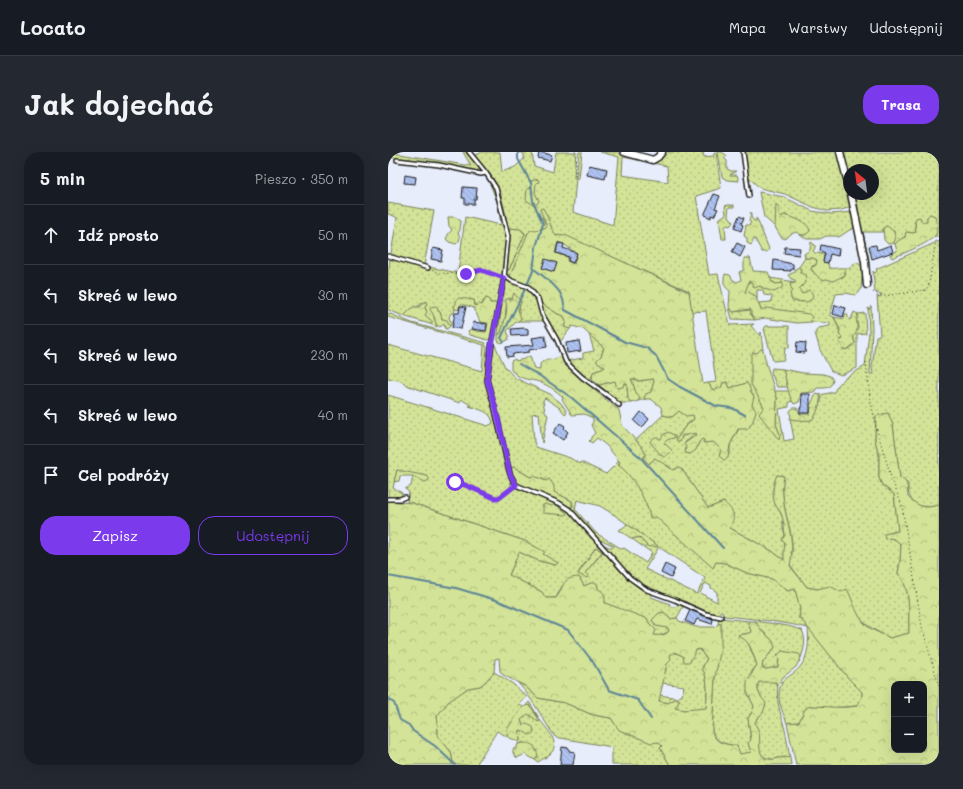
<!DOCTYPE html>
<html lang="pl">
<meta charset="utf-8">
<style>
:root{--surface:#171b24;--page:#242831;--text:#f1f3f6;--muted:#9ea1a6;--line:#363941;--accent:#7c3aed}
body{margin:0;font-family:Mali,sans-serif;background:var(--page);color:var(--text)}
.controls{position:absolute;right:12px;bottom:12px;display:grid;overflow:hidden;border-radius:8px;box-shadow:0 4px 16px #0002}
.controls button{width:36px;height:36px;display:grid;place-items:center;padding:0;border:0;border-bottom:1px solid var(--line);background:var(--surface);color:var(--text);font:20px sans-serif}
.compass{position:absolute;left:455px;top:12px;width:36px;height:36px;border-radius:50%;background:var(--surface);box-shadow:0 4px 16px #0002;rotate:331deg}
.stop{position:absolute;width:12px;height:12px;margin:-9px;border:3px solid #7c3aed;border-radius:50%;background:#fff}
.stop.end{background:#7c3aed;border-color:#fff;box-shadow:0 1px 4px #0008}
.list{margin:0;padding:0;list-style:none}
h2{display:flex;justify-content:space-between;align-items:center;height:52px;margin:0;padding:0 16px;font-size:17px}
h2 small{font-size:13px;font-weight:400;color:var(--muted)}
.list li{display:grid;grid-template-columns:26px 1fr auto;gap:12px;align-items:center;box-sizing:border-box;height:60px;padding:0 16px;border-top:1px solid var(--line)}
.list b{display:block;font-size:15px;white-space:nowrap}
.list em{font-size:13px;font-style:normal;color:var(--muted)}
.actions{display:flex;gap:8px;padding:12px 16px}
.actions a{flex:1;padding:9px 0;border:1px solid var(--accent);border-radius:16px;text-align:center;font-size:14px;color:var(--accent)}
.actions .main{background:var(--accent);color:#fff}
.icon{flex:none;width:22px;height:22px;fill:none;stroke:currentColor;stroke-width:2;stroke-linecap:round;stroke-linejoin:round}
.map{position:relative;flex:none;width:551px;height:613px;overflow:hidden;border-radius:16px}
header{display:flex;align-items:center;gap:24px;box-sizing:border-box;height:56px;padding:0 20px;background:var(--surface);border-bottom:1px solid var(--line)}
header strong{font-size:19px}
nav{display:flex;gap:22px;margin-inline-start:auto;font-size:14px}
.intro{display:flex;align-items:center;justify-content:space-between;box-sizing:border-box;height:96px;padding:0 24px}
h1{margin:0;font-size:28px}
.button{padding:10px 18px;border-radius:16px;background:var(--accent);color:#fff;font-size:14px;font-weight:700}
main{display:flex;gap:24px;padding:0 24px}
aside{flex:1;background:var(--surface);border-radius:16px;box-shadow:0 4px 16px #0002}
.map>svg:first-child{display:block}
</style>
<header>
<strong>Locato</strong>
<nav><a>Mapa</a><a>Warstwy</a><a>Udostępnij</a></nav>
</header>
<div class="intro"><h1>Jak dojechać</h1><a class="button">Trasa</a></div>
<main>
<aside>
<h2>5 min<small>Pieszo · 350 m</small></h2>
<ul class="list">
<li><svg class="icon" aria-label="ahead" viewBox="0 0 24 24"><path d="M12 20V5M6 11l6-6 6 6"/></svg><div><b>Idź prosto</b></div><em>50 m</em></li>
<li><svg class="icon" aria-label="left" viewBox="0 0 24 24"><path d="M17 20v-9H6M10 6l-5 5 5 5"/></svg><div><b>Skręć w lewo</b></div><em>30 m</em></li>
<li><svg class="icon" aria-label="left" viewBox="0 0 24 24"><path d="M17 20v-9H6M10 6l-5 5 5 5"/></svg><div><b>Skręć w lewo</b></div><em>230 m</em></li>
<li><svg class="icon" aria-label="left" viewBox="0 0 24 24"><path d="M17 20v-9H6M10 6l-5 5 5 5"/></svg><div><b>Skręć w lewo</b></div><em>40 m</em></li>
<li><svg class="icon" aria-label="arrive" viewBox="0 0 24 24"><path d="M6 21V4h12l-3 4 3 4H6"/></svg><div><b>Cel podróży</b></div></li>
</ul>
<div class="actions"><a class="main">Zapisz</a><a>Udostępnij</a></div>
</aside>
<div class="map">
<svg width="551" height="613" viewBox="0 0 551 613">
<defs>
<pattern id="grass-dots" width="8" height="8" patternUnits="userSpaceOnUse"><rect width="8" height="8" fill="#d3e397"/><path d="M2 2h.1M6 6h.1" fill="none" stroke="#b5c282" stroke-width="1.8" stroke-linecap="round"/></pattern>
<pattern id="forest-crowns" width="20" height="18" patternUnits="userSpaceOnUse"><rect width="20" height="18" fill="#d3e397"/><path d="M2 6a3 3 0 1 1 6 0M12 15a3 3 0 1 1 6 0" fill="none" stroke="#b5c282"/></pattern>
<pattern id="building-back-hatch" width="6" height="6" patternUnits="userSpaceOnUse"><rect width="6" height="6" fill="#aec2f1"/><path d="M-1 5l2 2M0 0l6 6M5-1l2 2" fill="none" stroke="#95a6ce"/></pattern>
</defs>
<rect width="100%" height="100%" fill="#e7edfb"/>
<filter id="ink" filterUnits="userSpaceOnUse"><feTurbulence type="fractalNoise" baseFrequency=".025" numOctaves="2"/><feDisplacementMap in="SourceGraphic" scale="8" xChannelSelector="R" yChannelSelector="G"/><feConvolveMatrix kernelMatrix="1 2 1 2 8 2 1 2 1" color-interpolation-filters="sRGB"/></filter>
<g filter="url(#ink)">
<path fill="url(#grass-dots)" stroke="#78805a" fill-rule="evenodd" d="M0,0L83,14L75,0H78L92,16L90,19H85L35,9L0,5Z
M94,0H112L114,20L127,15L136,7V2L132,0H144L146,14L165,20L168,0H188L186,25L188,26L191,0H194L191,26H188L185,60L225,73L231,5L212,0H230L265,9L274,5L277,0H315L316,5L326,4V0H328L333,36L308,44L321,123L330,122L342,173L366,172L363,174L372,184L373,180L375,198L373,197L369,201L372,247L392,283L388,272L389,246L386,239H401L405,249L401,250V255L391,257L396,289L406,287L402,266L403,267L423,268L426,266L434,246L432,243L446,240C452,226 465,222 477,214L481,180L480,156L481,158L483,154L484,177L482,222H485L484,215L488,184L492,183L489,144L493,145V142L487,140L485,119L487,121L489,119L488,117L551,89V353C533,358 519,353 520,332L512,326L505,273L500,261L488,264L487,288L491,303V326L494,333L506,342L510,379L497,382V387C504,385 508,387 513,393L512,410L510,421C524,439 520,459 521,481L502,486C483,476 467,470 463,446L442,435L429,437L419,435L402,413C409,385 397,370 395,343C394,337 395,330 395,324L389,323L385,336L387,352L391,358L395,366V376L397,383L396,408L384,399L342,376L336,350L320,356L293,316L285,318L279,313L261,312L255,306L258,302L248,288L275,263L284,265L291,259L305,263L306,267L298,273L290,285L307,281L308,283L297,290L310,295L311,290L314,287L316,288V291L325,290L342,301V293L364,253L359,231L342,236L339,230L335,231L333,236L325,238L320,231L328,230L318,159L303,160L301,139L177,84H168L165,80L159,63L154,65L159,75L149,78H143L140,81L124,128L118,121L119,117L121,118L137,81L132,77L120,76C117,61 115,44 107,30C101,19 92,12 85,3H88ZM235,5L279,14L280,30L234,23Z
M356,0H450L456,19L464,54L454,58L439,59L425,55L397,42L372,36L361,26L363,38H362Z
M454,0H551V84L546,86L549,81L539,70H527L528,80L525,81L520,80C517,86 512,87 507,92L505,91L507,86L506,79L495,76V80H475L481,107H478L464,42H485V18H461V29Z
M101,26L109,42L119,90L116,113L109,152L107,151H102L101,149L96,148L94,153L87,154L86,148C79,148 71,149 66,154L67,157L66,161H63L61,165L63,170H65L62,174L61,172L54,167L52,160L50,159V158L45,161L49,175L42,172L44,170L37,163V155L35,150C29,156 23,157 17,163L18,165L0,158V120L9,66L6,64L0,62V51L46,59L36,114L70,121L77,65L113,73L110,52L100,27Z
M371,40L396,45L424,59L443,62L465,60L467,72L464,78L463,77L451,85L448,84H438L432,87H419L412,83H417V71L397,63L393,65L391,62L389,53L387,75L376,65Z
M417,106H425L429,108L428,113L424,114V119L429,122L432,126L455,125L457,123V116H463L468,110L474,114L477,125H474L473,138L467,143L458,141L448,142L442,163L446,165L455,187L451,188L460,197L467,191L465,185L470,175L468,166L470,162L477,161L478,181L469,182V216L453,223L443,219L432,198L427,181L430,176L442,174V171L423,170L424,165L373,158L371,151L383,150L384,144L376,143L375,138H369V147L368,144L356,142L361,129L377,137L395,131L388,132L384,130L382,126L407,130V131L402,132L410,149L414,150L416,141L414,142L412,140L410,120L413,118L411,115Z
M117,127C123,130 132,132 138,135C148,141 152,159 157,169H129L132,152L124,147H119L117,167L113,181L110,183Z
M153,151L170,162L176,164L178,170L176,174L182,177L172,190L156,161Z
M341,155L345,160L363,158V162L367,168L344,167Z
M0,161L24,171L98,191L97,193L99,195L97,217L98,218L97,232L105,259L117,315L123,331L122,336L111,344H107L70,329V323H66L64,332C80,333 95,342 109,350L127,335L174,355L181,360L232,419L251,436L262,440L263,445L282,452L281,454L287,455L292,452L296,453L289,466L282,467L276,460L271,461L264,468L269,474L280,476L281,479L280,480L271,484L265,483L268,478L260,470L217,451L210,437L203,431L196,434L191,425L174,434L168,446H157L154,440L121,423L131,400L151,409L167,413L169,411L155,402L156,400L137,389L24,351L19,350L21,340L17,337L23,334L25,324L31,328L39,329L9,318L5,336L14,341V344L8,345L0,346V243L100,274L105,271C103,259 92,258 81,254H84L73,247L72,251L21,234L13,229L0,226V193L94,219L96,193L0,165ZM208,395L215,400L197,421H190Z
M378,174H401V196L397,195L396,208L385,209L376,177Z
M201,182L216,196L213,204L217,215L214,217L205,220L203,228L186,217L178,209L195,206V201L206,199Z
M106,193H107L117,215L127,226L162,242L173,251L179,260L177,262L172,256L157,246L155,248L157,260L160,263L154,291L151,261L144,262L146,290L148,295L182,306L192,312L193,310L218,322L231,309L233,311L230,313C244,321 259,349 262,365L268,364L325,415L328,410L337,411L359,421L384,427L400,439L407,436L412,457L411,466H413L461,527L474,540V545L469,554L442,556L422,554L417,557L411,570L399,571C396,563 391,553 391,544C391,525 403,526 412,515C421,504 421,489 420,476C392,469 365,467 336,464L334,459H333L330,463L323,461L249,430L241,424L213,392L224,396L226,394L216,389L209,387L188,362L181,355H184L185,353L184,349L166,340L163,329L161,327L158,329L155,327L142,325L126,315L121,317L100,229ZM189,348L212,354L228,364L270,394L269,395C259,393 257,391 251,385L244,387L264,401L258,411L236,396L234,397L208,381L187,357ZM271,395L317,426L309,442L257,417ZM317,431L323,434V436L329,440V450L312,441Z
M384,216L395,217L400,235H389L383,220Z
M243,227H247L250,229L265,227L266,229L263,241L256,245L258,247L250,249L252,246C246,241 247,234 243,227Z
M226,229L228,231L229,236L236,231L239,232L240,247L244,251H232L211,233Z
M331,466L361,469L360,471L363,479L362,481L350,483L359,488L369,513L364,519L359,540L366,554L364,560L360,566L363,588L360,591L363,600L352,603L349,594C338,592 327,591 324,579L327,525L333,474V472H330Z
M367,469L400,474L414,478C419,489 416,499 411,510L413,505L391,508L390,515L378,517L374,515L375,510L387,495L381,485L371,476Z
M312,497L316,504L319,506L314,517C321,524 319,547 318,557L296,558L287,556L291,549L287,547L280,551L271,549L272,543L290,546L291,544H294L296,534L274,531L279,511L282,503L286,500L295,504Z
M106,520L125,532L139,545L131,552L136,556L141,550L142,551L151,566L141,553L138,554L136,556H135L119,577L120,585L109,579L88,613H63L65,611L63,600L50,584L49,564L59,550L80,536L92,534L98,529Z
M380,529L388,530L389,534L390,533C388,550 392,559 396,574C399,585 400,596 402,606C388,603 384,613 372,601C371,597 372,592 371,588C369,575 362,570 375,561C375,557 376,551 374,547C371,540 368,537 371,530Z
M130,531L137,534L150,546L177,551L205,563L223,566L227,572L270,590L274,594L272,596L282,613H224V595L167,585C154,566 145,547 130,531Z
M140,561L150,570L152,568C158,576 173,591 163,601C160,605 154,607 150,610L147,608L150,604L136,591L130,592L132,588L131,579H135L137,581L139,572L135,573L133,568Z"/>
<path fill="url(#forest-crowns)" stroke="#78805a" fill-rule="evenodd" d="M330,0C334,0 337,1 339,4L336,6L339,9V17L343,19H348L342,23H349L351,29L339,28L334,25Z
M150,27L151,30L148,31L147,41L151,49L149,52L146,53L138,48L139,37L144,35L143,29Z
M388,52L391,56V62L393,65L396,63C405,66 420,69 422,79C417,84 414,84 408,80L403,82L397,87L393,85L387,75Z
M340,53H346V55H341L340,62L345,70L342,74L339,73L337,75L338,87H334L331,67L338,62L337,54Z
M155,56C161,65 162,76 168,84L177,83L301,140L315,232L320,231L325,238L333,236L335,231L339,230L342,236L359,231C363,236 361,239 366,244L364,253L368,259L365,269L360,277H350L342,293L340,306L336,308L331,304L333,297L325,290L316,291V288L314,287L311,290L308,298L302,302L297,301L298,295L296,292L308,283V281L294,284L292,290L288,288L296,276L306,267L305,263L298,264L291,259L284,265L275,263L273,255L263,247H258L256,246L258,242L263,240L266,229L265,227L250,229L247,227H243C247,234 246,241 252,246L250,249L244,251L240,247L239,232L236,231L235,235L229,236L227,229L211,233L204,227L205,220L214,217L217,215L208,209L213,204L216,196L195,177L184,174L182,177L176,175L178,170L176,164L170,162L153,151L142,135L124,128L122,124L140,81L143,78H149L159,75L152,57ZM170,90C178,92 182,98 189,101L186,112L179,109L180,105L167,101Z
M363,60V65L366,69H368V66L369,67L381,97L379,100H374L367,87H365V90L363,93L359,91V86L356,84L358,73H361L363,71L361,69Z
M542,62L547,64C548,69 549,75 549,80C547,90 513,102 504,106L502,103L509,99L507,92L511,88L517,85L518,80L525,81L528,80L527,70L528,66L532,65L534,70H539V65Z
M60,65H67L73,69L72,78L70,81C73,85 72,89 68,92L61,90L58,87L61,81L64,78L61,74Z
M499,74C505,78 508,81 507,89L505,91L500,92L496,88L495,76Z
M120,76L132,77L137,82L121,118L119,117L122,85Z
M423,90L427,93V96L425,99L427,101L436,102L435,110L440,111L441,116C446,117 454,115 457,116V123L445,129L439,127L434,128C431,126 424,119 423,116L428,113L429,108L425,106H417L416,102L422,98Z
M356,106H362L365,119L380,120L384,130L388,132L395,131L394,136L386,140L377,137L372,134L366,136L364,131L361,129L357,141L361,140L368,145L373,158L379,156L421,162L424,165L423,170L409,171L377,166L367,168L363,162V158L362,157L345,160L341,154L342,139C335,134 335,129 337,122L342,123L345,128L349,130L353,128L351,120L356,118Z
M411,115L413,118L411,120L419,124L416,132L411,137L414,142L421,138C425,141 425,143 424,147L419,150L404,149L402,141L404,139L402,132L407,131V128L403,127L400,123L407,120V117Z
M126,141L133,150L130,157L133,167L127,171L119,179L121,184L120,188L113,191L110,189V183L113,181C115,172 122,157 117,148L119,147H124Z
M71,146L86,148L87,154L91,152L94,153L98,146L101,147L102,151H107L109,152L103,187L100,188L82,183L80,179L83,177L88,179L98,180L100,171L92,170L86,156L77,153H72L70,158L67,157L66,154L68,152V148Z
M38,149L39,152L37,155L39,160L37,163L45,170L42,172L18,165L17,163L25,155H31Z
M47,154L49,155L50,159L52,160L54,167L59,168L62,174L59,177H57L56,172L52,175C45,172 48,163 42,158L43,155Z
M466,160L470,162C466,170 473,178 465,185L467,191L460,197L456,198L451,189L455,187L454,185L451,183L452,178L446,165L456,167L457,162H459L461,168L463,167Z
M373,197L375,198L379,214L389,246L388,272L392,283L391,288L371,262L376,255L363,232V205L365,200L369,201Z
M142,204L146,217L152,218V212C157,207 160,206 166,208L171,204L175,205L206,235L205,237L231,258L234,273L253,294L258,302L255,306L261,312L267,306L285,318L291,315L293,316L320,356L336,350C346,359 348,364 342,376L384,399L396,408V398L397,392L394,388L397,383C396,377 396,370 394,364C393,360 390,357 388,354C383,346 385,331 389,323L396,324C395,330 394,337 395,343C397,370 408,385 402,414L419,435L429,437L442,434L453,440L459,437C466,450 468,464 479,474C485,479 495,482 502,486L521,481C520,459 524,439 510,421L512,410L513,393C508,387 504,385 497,387L496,382L510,379L506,342L494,333L491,326V303L487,288L488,264L500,261L505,273L512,326C521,329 519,336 520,345C531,355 536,357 551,353V613H408L399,571L411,570L417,557L422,554C439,554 451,557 469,554L474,545V540L461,527L413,467L411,466L412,457L407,437L400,439L384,427L359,421L337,411L328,410L325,416L268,365L265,366L262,365C259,349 243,321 230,313L232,311L231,309L219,294L209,286L204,291L201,289L203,287V285L207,281L203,273L205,270V266L196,262L184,263L174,247L175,245C168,238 158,232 148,229C138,227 131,227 123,218V209L127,207L128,209L136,207ZM506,532H536V598H506Z
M395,217L415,221L435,222L442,224L445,228C443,237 437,236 429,236L426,240L413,241L411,250L406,252C399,242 399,228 395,217Z
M429,242L432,243C434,247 428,267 423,268C417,269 409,268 403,267L402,259L405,256H409L412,262H422L423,255H419L418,253L423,252L427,244Z
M280,280L284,282L288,285L279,288L276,291L284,298L282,301L276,305L272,302L262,290C264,286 266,285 270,285L271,287H273L275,283Z
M126,315L142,325L146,324L158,329L161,327C165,331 167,335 166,340L184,349V355H181L129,332L121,317Z
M9,318L39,324L41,326V328L37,330L24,324H12L11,329L6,330Z
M0,349L24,351L137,389L157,400L155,402L170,411L168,413L151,409L131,400L121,423L154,440L158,446H168C177,435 172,426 191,425L196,434L203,431H209L210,437C217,440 217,444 217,451L260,467V470L268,478L266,483C271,484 278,483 281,479L280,476L268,474L264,468L271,461L276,460L282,467L289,466L291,469L308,475H327L330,472H333V496L327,525L324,579C327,592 338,592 349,594L352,602L363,600L360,591L363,588L360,566L364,560L366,554L359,540V529C364,524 364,519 369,513C365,503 362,487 351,485L350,483L362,481L363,479L360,471L361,469H367L374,479L384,488L387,495L375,510L374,515L378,517L390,515L391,508L389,504L394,499L411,502L413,505L408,515L395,525L390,533L389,534L388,530H371C367,538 373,545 378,551L375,561L369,566L367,571C368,574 370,577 371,580C373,588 368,606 381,607C388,609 391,603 402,606L403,613H282L272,596L274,594L270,590L263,591L231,578L223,566L205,563L177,551L150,546L137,534L115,523L112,519L111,506L107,507L106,520L98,529L92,534L80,536L60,550L49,564L50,584L63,600L65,611L63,613H0ZM312,497L316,504L319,506L314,517C321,524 319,547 318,556L296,558L287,556L292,548L287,547L280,551L271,549L279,512L283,508L282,503L286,500L295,504L296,510H302L308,498Z
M157,352L164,354L166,352L168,353L179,361L178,363L155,361V353Z
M239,372L270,394L269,395L265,394L262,395L259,394L251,385L244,387L231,378L236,375Z
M208,395L214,400L197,421L201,423L199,426L190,422Z
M141,553L143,555L152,569L151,570L140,562L133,568L135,573L139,572L145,575L146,580L144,582L141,583L135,579L133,578L131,579L132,588L131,590L120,585L119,577L135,555Z
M136,591C145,591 148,595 150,604L147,608L137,602L129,606L125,601V597H128L130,592Z"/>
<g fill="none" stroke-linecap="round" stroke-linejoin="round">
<path stroke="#5d8497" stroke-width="2" d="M130,0V7L143,31L145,49L155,72L148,95L145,119L139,133
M146,117C154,123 171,135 174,145C176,149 176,154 177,158L237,190L259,196L268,204L280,227L292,235L328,254L344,256L357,263
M116,190L113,186L138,135
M131,212L152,224L184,246L252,305L335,396
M0,424L68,436L108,448L180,478L205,510L221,538L250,548L263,567
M0,546L1,548L6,551L12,568L21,573L25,579L47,594L67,613"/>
</g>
<path fill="url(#building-back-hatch)" stroke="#1c1c1c" d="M151,0L164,3L162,9L150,6Z
M201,13L219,17L217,27L199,23Z
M17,23L28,25L27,32L16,31Z
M75,35L89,36L88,47H86V52H77V46H74Z
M326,42L332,44L328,54L327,56L330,57L326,64L323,63V66L316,63Z
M351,64L356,66L353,72L355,73L353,79L346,76Z
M170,91L176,92L175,96L189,101L185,111L180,109L181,105L168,101Z
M349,91L357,95L352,105L344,100Z
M433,93L451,97L450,104L442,102L440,111L435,110L437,101L432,99Z
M488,93L489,98L503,93L505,100L484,107L481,94Z
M397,95L412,96L411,103L396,101Z
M45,96L55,98L53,109L43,107Z
M157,107L169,111L166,120L154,116Z
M386,108L405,112V117H403V119L385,118Z
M447,153L458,156L455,165L445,162Z
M72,154L78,155L73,177L64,176L67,161H71Z
M85,170L99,172L98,179L84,177Z
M137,176L140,177V183L124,184L123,177Z
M157,184L159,195L141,198V200L125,202V204L119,205L118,195L146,193L144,186Z
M191,189L193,199L179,201L178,191Z
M409,190L418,191L417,201L408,200Z
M413,242H422V261H412V256H414Z
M253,260L261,267L254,276L246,269Z
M172,271L177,274L176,276L180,280L175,288L165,281Z
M277,412L287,417L283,426L273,421Z
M302,458L325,467L324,472L309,467L306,473L297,469Z
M174,595L181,596V599L187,600L185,613H172Z"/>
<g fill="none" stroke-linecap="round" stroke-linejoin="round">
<defs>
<path id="service" d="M81,0L98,21L108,36L120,84L116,126L104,190L99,228L107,257L122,322L128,333L171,351L182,358L242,426L259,438L287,448L318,462L333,465
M355,0L361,44
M9,8L51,13L93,22L98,21
M0,104L40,116
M117,124L124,129L140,135L150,147L154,162L169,188L178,210L194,225L223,246L231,253
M0,347H12L17,345"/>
<path id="minor" d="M236,0L265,8L270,5L274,0
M452,0L461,35
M463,42L477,110L479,133"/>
</defs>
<use href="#service" stroke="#1c1c1c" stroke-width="6"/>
<use href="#minor" stroke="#1c1c1c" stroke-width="9"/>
<path stroke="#1c1c1c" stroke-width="1" stroke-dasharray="1 3" stroke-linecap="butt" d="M187,24L189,0
M44,118L51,121L78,122L93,118L111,124
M485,140L489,142L496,144L538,138L541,132L548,88
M478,210L482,245L488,275L503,325L514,354L534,475L551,534
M68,325L67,330L77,333L107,347L111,346L124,336"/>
<use href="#service" stroke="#fff" stroke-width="3"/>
<use href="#minor" stroke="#fff" stroke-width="6"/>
</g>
</g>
<g fill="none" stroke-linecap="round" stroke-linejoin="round" filter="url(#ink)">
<path stroke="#7c3aed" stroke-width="5" d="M67,330L77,333L107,346H111L128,333L122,322L108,257L99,228L104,190L116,126L93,118L78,122"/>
</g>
</svg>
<div class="controls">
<button>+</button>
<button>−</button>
</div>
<svg class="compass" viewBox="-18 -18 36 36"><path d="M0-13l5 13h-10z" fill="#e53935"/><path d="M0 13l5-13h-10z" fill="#9ea1a6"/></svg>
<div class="stop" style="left:67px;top:330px"></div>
<div class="stop end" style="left:78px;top:122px"></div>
</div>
</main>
